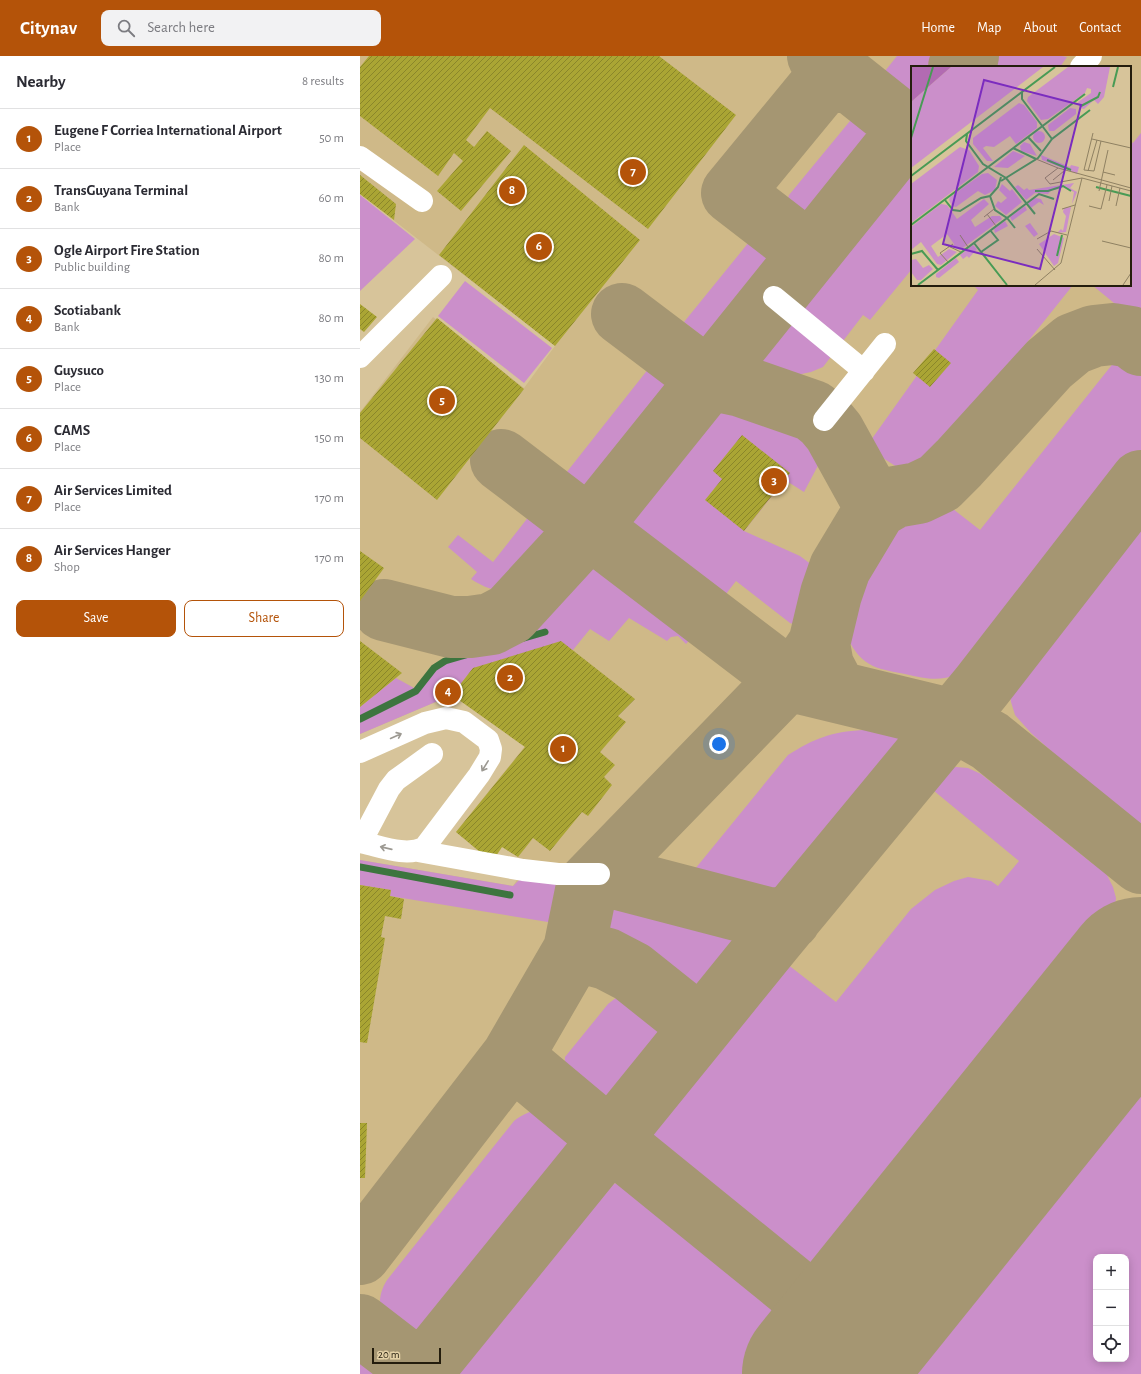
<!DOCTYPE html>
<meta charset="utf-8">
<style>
:root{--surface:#fff;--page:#f2f2f3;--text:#2b2b33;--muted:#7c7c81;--line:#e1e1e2;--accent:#b45309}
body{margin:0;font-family:"Alegreya Sans",sans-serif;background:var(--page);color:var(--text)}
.controls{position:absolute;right:12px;bottom:12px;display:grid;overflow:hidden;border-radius:8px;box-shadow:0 2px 10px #0003}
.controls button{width:36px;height:36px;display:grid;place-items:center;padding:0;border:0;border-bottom:1px solid var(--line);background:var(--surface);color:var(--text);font:20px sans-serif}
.scale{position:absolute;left:12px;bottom:10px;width:69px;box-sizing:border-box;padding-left:4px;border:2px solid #241d0d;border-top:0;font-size:11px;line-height:14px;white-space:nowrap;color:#241d0d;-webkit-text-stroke:3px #e4d1a6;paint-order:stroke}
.you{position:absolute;left:359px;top:688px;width:14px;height:14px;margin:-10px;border:3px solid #fff;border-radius:50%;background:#1a73e8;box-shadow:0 0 0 6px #1a73e833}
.badge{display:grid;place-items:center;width:26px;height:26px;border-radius:50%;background:var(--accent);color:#fff;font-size:13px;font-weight:700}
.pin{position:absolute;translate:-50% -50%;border:2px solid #fff;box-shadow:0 1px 4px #0006}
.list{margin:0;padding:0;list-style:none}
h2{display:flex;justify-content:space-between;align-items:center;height:52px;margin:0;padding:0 16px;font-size:17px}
h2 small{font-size:13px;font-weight:400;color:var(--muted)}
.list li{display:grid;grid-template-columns:26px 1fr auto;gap:12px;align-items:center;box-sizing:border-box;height:60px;padding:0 16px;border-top:1px solid var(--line)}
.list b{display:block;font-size:15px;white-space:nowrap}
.list p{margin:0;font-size:13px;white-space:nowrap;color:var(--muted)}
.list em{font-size:13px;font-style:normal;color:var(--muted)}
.actions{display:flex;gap:8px;padding:12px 16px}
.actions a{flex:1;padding:9px 0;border:1px solid var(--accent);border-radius:8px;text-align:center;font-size:14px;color:var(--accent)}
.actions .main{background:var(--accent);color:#fff}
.icon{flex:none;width:22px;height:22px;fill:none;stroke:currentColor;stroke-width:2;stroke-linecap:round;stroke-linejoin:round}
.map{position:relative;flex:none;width:781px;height:1318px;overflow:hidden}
header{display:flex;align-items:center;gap:24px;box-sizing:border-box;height:56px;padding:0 20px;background:var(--accent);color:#fff}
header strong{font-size:19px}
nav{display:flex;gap:22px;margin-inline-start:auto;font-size:14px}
.search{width:280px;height:36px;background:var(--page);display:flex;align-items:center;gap:10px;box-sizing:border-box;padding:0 14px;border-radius:8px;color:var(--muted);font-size:15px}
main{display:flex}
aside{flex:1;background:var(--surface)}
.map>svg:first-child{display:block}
</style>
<header>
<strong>Citynav</strong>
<div class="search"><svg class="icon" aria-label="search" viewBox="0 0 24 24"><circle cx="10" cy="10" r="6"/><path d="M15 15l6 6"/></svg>Search here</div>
<nav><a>Home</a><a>Map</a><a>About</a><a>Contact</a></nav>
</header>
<main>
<aside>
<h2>Nearby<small>8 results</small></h2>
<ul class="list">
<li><span class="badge">1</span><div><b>Eugene F Corriea International Airport</b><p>Place</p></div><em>50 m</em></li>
<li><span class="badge">2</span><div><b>TransGuyana Terminal</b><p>Bank</p></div><em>60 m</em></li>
<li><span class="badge">3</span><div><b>Ogle Airport Fire Station</b><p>Public building</p></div><em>80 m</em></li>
<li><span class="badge">4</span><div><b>Scotiabank</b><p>Bank</p></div><em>80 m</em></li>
<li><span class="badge">5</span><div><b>Guysuco</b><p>Place</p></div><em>130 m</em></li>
<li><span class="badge">6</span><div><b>CAMS</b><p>Place</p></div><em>150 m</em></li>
<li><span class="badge">7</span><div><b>Air Services Limited</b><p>Place</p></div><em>170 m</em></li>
<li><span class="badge">8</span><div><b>Air Services Hanger</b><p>Shop</p></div><em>170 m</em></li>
</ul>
<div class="actions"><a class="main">Save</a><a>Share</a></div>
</aside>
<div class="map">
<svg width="781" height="1318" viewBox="0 0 781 1318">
<defs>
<pattern id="building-hatch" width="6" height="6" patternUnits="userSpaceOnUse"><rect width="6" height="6" fill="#aaa534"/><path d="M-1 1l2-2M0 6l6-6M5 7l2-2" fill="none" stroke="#8a862a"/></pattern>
</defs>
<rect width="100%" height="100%" fill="#d7c49a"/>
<path fill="#cfb988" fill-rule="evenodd" d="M0,0H781V1318H0V804L153,830L166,810L158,801L142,791L132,806L96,776L165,690L92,639L0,678V356L73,261L164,332L195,290L0,138ZM552,11H770V229H552ZM736,1201H766V1303H736Z"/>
<path fill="#cb8fca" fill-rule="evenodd" d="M537,0H591L583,11H552V49L550,52L517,25Z
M627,0H702L707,1L700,11H618Z
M500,60C518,60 529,74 520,91L461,162C443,178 421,161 429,139L490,65Z
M781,77V269L732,229H770V85L773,87Z
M552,94V213L510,264L503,259L463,311L451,316L427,321L403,323L393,321L386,314L384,303Z
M0,139L55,183L0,235Z
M402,180C422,182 429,196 422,214L358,293L324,266L389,186L395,181Z
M105,225L192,292L164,327L78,260Z
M613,229H713L557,424L506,391L618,234Z
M763,303L777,304L781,306V411L620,606C592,625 577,626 545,618C535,616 522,614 513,610C502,605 493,594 489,584C485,575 481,566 480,558C479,551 489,513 493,508C499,499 508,491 515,483C523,474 530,463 540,457C553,448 569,446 584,446L620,474L755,305Z
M300,307C306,308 323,321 326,327C327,331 326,334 326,337L236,444L206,417L289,312L295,308Z
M369,338L379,340L395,349L408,360L445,370L455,379L461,390L462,402L444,436L425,424L384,475L440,500L452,509L460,518L463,531L453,565L448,568L441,571L430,567L376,525L359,547L269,477C263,465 262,461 267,448L353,346L360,340Z
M181,445L217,471C208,481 200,492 191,502C167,532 148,547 111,523L117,516L88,491L98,479L133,506Z
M781,448V769L763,759L671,677L655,659L651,646L649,630L650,617L659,598Z
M240,495H245L252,498L342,570L326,588L318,580L311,581L307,585L269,562L249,585L230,573L213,594L113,612L92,639L0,678V651L36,622L56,633L74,611L87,600L74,587L82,580C99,583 114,582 130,578C142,576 155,573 165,567C191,554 210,524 230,503L235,497Z
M503,674C521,674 551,676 541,702L437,831C427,838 419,841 407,841L326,824L428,699C455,682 471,676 503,674Z
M596,711L608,712L621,718L732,807L746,817L753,831L756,842L754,861L748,875L487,1198C469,1217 455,1221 431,1211L298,1103C286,1089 286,1078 290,1061L418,901L476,946L551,853L575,834L594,825L608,821L631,825L638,830L659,805L562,725C570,715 585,714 596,711Z
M0,804L153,830L162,821C171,823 196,825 202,828C215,834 213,854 203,862C198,866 193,866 188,866L30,840L31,834L0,829Z
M259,836C282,840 306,844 330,848C342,850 358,851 369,857C381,864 385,879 386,892C377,903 369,917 358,925C345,935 323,934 309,925C298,918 292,905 282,896C278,892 273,888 268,885C253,875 231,874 235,851C237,840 249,837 259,836Z
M267,937C281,939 285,945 295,953C321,977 298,1001 281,1021C273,1029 266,1038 256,1043C235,1054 208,1040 205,1017C204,1011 205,1007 205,1001L248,948L257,941Z
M781,1000V1318H527ZM736,1201H766V1303H736Z
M182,1053C212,1060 221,1083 206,1109L79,1267C45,1298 3,1262 27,1224L154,1065C163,1058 170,1055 182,1053Z
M256,1127C271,1126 278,1130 292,1136L413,1243C430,1272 404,1297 386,1318H77L221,1148L233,1138Z
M0,1289C15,1295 26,1301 27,1318H0Z"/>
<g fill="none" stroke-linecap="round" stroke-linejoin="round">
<path stroke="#3d753f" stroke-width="7" d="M0,663L56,635L74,612L85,605L185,576
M0,811L150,839"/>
<path stroke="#a59672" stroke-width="62" d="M458,0L550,73
M599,11L608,0
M450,197L372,137L474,13
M262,258L348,323L381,330L453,355L464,364L474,376L516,452
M141,404L406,606L429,622L440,627L593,664L630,685L781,807
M24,554L91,571H110L131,568L150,558L229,472L552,70
M473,629L463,610L459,588L471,538L480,512L516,452L535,441L558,437L579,427L599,407L689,308L713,288L734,280L753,278L771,281L781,289
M239,818L408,862L430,863
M214,894L247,903L272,916L341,971
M152,1001L250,1083L458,1252C467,1269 470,1285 471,1304
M0,1198L152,1001L214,894L227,830L429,622L447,606L459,588
M458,1252C481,1259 489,1260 512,1253
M0,1269L61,1316
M60,1318L411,885L621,631L781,425"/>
<path stroke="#a59672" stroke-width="154" d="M459,1318L781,918"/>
</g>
<path fill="url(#building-hatch)" d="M9,0H299L376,59L288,173L130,52L106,84L114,91L127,75L151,95L101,155L77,135L103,105L94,97L78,120L0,60V11Z
M164,89L280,184L195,290L79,199Z
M0,119L36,148L34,164L0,138Z
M0,248L17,261L4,276L0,273Z
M77,262L164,333L77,444L0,382V357Z
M574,293L591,307L570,331L553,317Z
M382,379L430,417L384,475L345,444L362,423L353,415Z
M0,495L24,512L0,545Z
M0,585L42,617L0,651Z
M201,585L275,643L258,660L266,666L240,696L255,709L244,721L252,729L228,760L222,756L190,795L173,782L158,801L142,791L132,806L96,776L165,691L92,639L113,612Z
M0,829L31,834L30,840L44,843L41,863L25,860L21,881L25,882L7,987L0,986Z
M0,1067H7L5,1122H0Z"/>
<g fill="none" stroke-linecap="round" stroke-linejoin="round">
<path stroke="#fff" stroke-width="22" d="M721,11L731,0
M0,101L62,145
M414,241L504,315
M0,301L81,220
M464,364L525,288
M0,696L65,667L86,662L104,666L128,684L131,693L130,701L119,719L64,792C45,801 20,790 0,786
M1,786L29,733L36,724L72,698
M58,795L163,814L198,818H239"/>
</g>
<defs><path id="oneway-shaft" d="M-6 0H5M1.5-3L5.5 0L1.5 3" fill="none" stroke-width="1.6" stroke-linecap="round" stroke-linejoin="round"/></defs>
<g stroke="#9c9992">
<use href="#oneway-shaft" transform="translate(36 680) rotate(-24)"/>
<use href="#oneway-shaft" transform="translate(125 710) rotate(122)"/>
<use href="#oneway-shaft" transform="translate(26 792) rotate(-167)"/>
</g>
<g transform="translate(551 10)">
<rect width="220" height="220" fill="#d7c49a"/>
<path d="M40,1H132L0,102V36ZM157,1H199L193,31L187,38L183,34L173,43L169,42L167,36L180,27V23L176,22L174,27L137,53L130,54L116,35L117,31ZM108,37L113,39L126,56V62L105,78L99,70L83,81L75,80L72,82L82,95H76L62,78V72ZM159,42L165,43V48L143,65H138L137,59ZM122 71a6 6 0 1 1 12 0a6 6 0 1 1-12 0ZM113,76L119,78L126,90L110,85L109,80ZM49,81L58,84L68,100L67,106L0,157V118ZM102,85L114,90L97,102L83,101ZM130,89L159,101L160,99L168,101L166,108L131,94ZM77,107L86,114L84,124L74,129L67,125L45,141L41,140L38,134L39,131L71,108ZM163,117L159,122L166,126L161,138L163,126L152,121L144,124L142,122L137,128L124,127L115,134L104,121L107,119L113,124L116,122L118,124ZM91,118L99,125L101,123L111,136L95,149L84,140L87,135L90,137L96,132L88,124ZM124,132L130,133L133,139L128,136L120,142L117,137ZM73,133L78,138L60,154L64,161L81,150H89L91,153L49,184L41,181L43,178L36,168L20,180L27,191L38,183L46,186L30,199L26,198L10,176L0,184V161L30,138L36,139L46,153ZM114,140L116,144L101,155L99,151ZM160,141L155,166L146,167L150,163L152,165L155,150L152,146L153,142ZM94,155L97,160L84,167L83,163ZM119,157L127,168L123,171L114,160ZM143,168L153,172L147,197L143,200L128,178ZM62,179L66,183L58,192L56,190L52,193L49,189ZM45,192L48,196L28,212L25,211V208ZM5,193L12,202L18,199L22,203L10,214H6L0,206V194Z" fill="#cb8fca"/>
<path d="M0,1H40L0,36Z" fill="#b26bb2"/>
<path fill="none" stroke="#489b55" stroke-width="2" d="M202,21L207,1M111,26V33L141,73M170,40L187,31L189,26M56,68L55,75L72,98L95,112L124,148M117,71L130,85M0,72L22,1M102,82L125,93M136,94L160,104M0,110L144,1M90,115L127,92L141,73L179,44M185,121L220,130M124,125H137L152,120L160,125M79,130L84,144L96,152L104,162M34,134L42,144L49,145L70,132L79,130L87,121L90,111M0,159L174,28M63,177L96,219M70,186L87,174L79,164M0,188L11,185L27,204M146,190L151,169M7,219L128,128L143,133"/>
<path fill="none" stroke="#8f8162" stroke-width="1" d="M182,67L173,104L183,105L190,75M181,73L220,82M125,93L147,102M177,105L186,74M192,106L204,109M142,114L153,105M220,122L147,102L134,112L139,118L171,112L220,125M188,125L197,84M198,135L201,120M178,140L190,143L196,119M205,140L209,122M151,143L164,139M76,148L85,160M73,151L83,143M49,169L57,181M126,173L140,165L156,169M191,175L220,182M37,180L50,186M126,183L144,204M37,196L29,187L42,178M124,219L150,197L171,112M212,219L220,207"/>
<path fill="#7b2cbf" fill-opacity="0.15" stroke="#7b2cbf" stroke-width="2" d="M73,14L170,39L129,203L32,178Z"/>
<rect width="220" height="220" fill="none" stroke="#241d0d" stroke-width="2"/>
</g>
</svg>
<div class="controls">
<button>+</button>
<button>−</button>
<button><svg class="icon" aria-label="locate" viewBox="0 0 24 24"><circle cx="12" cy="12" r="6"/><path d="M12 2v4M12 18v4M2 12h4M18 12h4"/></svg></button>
</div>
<div class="scale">20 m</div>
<div class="you"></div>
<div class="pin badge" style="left:203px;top:693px">1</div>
<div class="pin badge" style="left:150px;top:622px">2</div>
<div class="pin badge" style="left:414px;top:425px">3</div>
<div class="pin badge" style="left:88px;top:636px">4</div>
<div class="pin badge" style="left:82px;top:345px">5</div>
<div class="pin badge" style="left:179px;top:191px">6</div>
<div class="pin badge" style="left:273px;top:116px">7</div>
<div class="pin badge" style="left:152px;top:135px">8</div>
</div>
</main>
